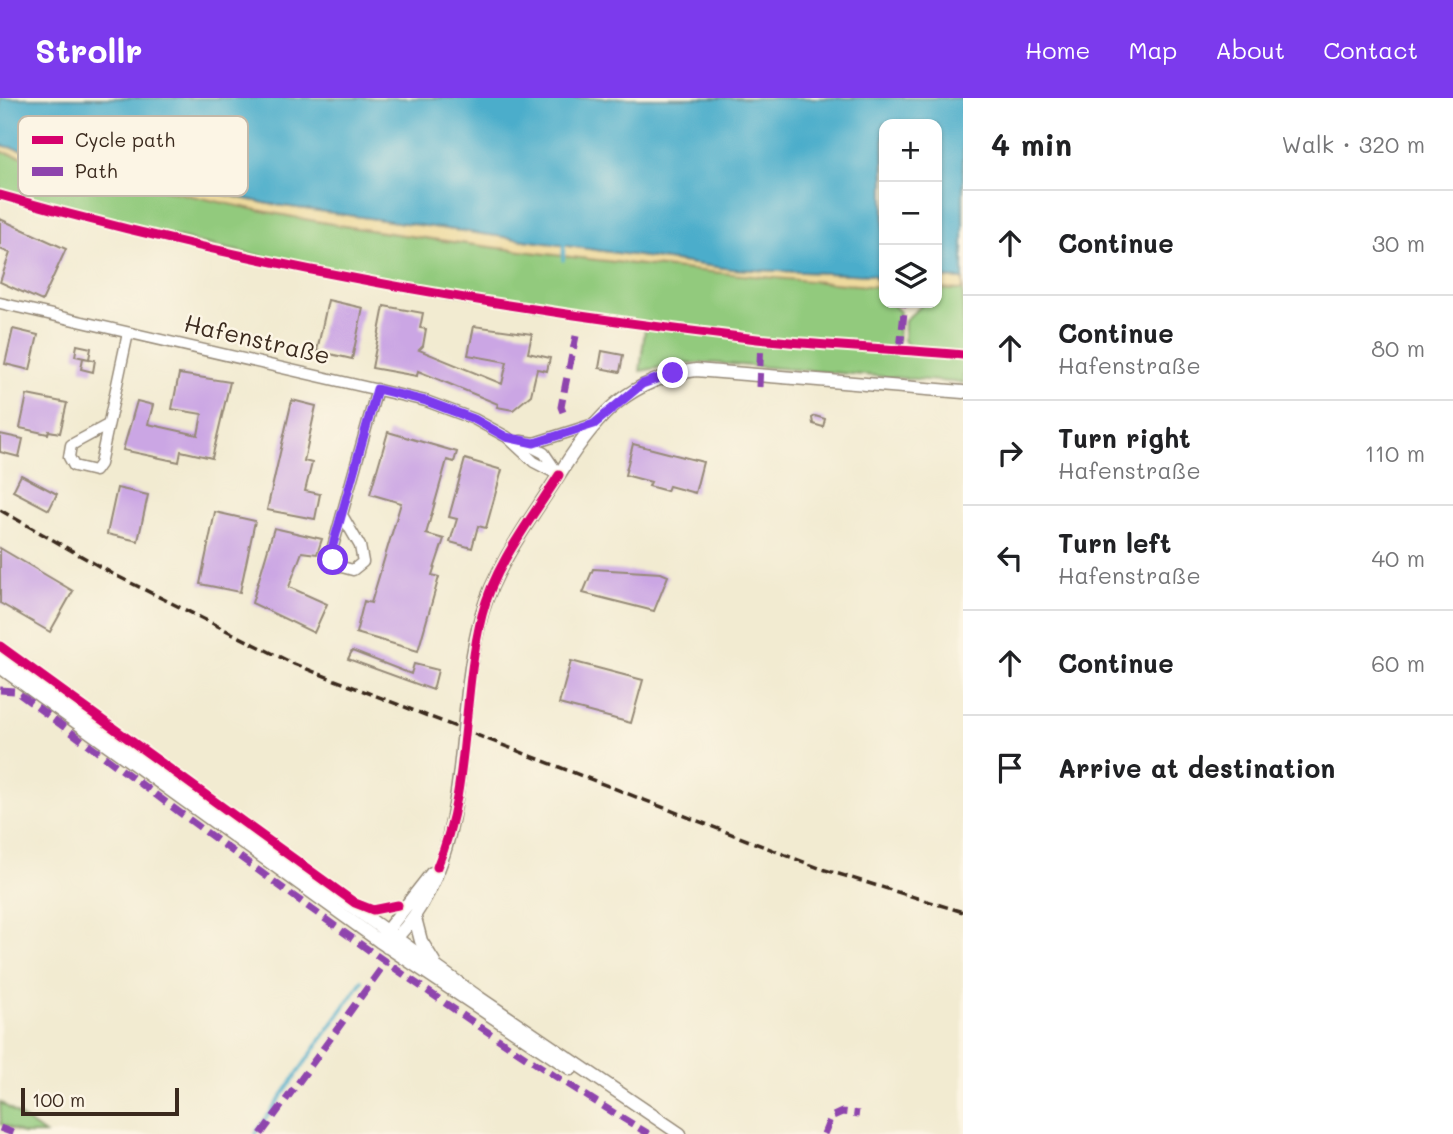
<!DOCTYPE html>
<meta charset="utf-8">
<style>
:root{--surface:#fff;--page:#f6f6f6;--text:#202124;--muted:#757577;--line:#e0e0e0;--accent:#7c3aed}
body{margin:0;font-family:Mali,sans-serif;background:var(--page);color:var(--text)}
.controls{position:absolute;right:21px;top:21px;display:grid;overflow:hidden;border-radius:14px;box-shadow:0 2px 5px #0004}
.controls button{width:63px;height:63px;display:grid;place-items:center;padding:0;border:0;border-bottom:2px solid var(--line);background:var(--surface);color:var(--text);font:35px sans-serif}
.scale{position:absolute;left:21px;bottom:18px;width:158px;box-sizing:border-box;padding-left:7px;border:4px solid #3b2a1e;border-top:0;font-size:19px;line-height:24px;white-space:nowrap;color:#3b2a1e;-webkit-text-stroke:5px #fcf5e5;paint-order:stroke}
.stop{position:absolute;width:21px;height:21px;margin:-16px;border:5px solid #7c3aed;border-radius:50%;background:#fff}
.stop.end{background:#7c3aed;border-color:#fff;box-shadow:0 2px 7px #0008}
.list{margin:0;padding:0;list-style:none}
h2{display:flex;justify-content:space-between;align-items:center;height:91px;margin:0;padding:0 28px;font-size:30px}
h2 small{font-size:23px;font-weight:400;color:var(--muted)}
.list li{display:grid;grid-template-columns:46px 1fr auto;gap:21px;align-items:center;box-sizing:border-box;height:105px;padding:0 28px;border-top:2px solid var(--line)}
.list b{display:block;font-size:26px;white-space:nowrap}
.list p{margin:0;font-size:23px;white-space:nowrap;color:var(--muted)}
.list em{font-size:23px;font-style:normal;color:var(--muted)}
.icon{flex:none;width:38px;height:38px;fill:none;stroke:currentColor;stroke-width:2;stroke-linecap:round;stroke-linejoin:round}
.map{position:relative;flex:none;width:963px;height:1036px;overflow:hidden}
header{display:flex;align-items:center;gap:42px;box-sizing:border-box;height:98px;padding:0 35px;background:var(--accent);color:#fff}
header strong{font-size:33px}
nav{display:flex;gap:38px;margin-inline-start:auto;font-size:24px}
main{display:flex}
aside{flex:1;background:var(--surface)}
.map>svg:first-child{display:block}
</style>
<header>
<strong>Strollr</strong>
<nav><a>Home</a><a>Map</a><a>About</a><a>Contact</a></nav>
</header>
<main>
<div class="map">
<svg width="963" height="1036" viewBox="0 0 963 1036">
<rect width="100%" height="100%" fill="#fcf5e5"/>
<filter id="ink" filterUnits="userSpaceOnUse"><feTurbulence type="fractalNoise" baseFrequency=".0143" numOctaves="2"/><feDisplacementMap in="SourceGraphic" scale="14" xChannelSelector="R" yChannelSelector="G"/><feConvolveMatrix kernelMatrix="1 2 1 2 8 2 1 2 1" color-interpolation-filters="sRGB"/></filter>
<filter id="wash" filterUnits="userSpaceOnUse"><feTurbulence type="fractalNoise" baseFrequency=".00686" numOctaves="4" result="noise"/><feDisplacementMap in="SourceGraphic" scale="28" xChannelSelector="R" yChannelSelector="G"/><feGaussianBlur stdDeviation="1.57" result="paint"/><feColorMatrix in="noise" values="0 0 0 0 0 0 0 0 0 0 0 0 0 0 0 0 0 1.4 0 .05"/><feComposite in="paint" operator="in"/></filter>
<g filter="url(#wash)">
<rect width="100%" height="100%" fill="#f2ebd1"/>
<path fill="#92ca7d" stroke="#667a4e" stroke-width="2" d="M0,53C129,83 258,116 389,135C553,159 719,176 884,189L880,204L891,205L900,214L898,242L894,248L909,249L904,242L905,222L921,208L920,205H937V191L963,192V285L715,265H686L640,273L645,231L651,225C431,196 214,154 0,94Z
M0,1004L45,1036H23L1,1026Z"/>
<path fill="#eeda9e" stroke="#94825e" stroke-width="2" d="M0,47L269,106L731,171L874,177L880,189C716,176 552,159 390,135C260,117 133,84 6,55L0,53Z
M937,180L963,181V192L937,191Z"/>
<path fill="#4cadcb" stroke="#446c74" stroke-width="2" d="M0,0H963V181L937,180V26H884V189H880L874,177L731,171L269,106L0,47Z"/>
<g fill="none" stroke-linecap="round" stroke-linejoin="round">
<path stroke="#4cadcb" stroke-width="3.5" d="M563,162L564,143
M255,1036L362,883"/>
</g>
<g id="blocks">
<path fill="#cba6e4" d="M0,121L66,151L42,203L0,184L10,155L0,151Z
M328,202L363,210L352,261L317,253Z
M384,208L423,215L420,230L426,231L423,248L419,252L502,286L507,264L468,257L474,228L532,236L528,255L550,260L547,273L537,271L531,297L513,312L497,309L498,306L418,273L417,278L372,270Z
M13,231L38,237L30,272L5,266Z
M77,247L91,250L89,261L75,258Z
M602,253L623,257L620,274L599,270Z
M83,260L95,262L93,274L81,271Z
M179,276L230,284L212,360L181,353L179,364L123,352L137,303L153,307L148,326L198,337L202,316L172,311Z
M27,297L67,305L60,335L49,333L48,336L20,330Z
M292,302L316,308L304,363L312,365L305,393L320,396L315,421L267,412Z
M815,318L825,321L823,329L813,326L812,320Z
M388,334L457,354L454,364L447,362L426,436L444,441L432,477L439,479L418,553L356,535L364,503L371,505L401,405L370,396Z
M0,336L23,341L19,359L0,354Z
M633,346L703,364L695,395L669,388L667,393L649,388L651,384L625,377Z
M465,361L502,372L486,430L478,428L472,450L450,444L457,421L449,419Z
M21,377L57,396L49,412L13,393Z
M117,390L148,397L138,443L107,436Z
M215,414L255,423L240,494L200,486Z
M274,430L322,441L317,456L302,454L289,489L327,506L314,535L252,505Z
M0,450L73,493L50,534L0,505Z
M593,471L661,475L668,478L654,513L583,495Z
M352,553L411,576L414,566L438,572L433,592L348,561Z
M571,563L643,582L631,625L559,606Z"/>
</g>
</g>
<g filter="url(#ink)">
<use href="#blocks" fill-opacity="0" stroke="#968a78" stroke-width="2"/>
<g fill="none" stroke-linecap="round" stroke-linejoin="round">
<defs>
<path id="minor" d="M0,205L426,303L474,321L507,339L534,364L559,377
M106,328L71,347L69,359L74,368L95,373L100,366L128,235
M521,343L534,345L594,326
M526,346L544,355L559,377
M342,417L360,448L363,464L353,472L338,468L332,452L377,291"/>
<path id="tertiary" d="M1,557L478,899L680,1036
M0,569L379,843L571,971
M415,820L421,843L434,864
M381,840L432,775
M387,849C479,765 451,625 482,515C497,464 534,417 562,372C597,317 629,281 696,272L963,294"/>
<path id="secondary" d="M0,558L1,557"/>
</defs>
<use href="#minor" stroke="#968a78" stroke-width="13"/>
<use href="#tertiary" stroke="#968a78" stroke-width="15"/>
<use href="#secondary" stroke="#968a78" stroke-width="17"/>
<use href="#minor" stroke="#fff" stroke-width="10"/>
<use href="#tertiary" stroke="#fff" stroke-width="12"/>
<use href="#secondary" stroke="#fff" stroke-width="14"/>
<path stroke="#3b2a1e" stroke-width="3.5" stroke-dasharray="10 5" stroke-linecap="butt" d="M0,412L113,476L294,566L819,770L963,814"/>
<path stroke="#8e44ad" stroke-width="7" stroke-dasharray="14 7" stroke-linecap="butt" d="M900,251L905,205
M569,271L576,238
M759,289L761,241
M563,314L561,309L567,279
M0,592L15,593C223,745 427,904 649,1036
M0,1030L16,1036
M261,1036L386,864
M824,1036L831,1019L842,1014L859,1016"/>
<defs>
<path id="cycleway" d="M0,97C248,168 502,211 757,241C826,248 895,251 963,257
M0,548L355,805L373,812L398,807
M437,769C471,690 461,599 482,517C495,466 532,420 559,377"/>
</defs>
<use href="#cycleway" stroke="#fcf5e5" stroke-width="13"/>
<use href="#cycleway" stroke="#d6006c" stroke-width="9"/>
</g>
</g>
<g fill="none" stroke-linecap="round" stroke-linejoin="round" filter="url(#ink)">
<path stroke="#7c3aed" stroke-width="9" d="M333,462V447L377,291L426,303L474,321L506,339L534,345L594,326L642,286L673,275"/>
</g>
<g text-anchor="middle" stroke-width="5" stroke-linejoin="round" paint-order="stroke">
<g font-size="24" fill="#3b2a1e" stroke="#fcf5e5">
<text transform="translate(257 242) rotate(13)" y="8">Hafenstraße</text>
</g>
</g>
<rect x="18" y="18" width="230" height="80" rx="10" fill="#fcf5e5" stroke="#c2b8a9" stroke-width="2"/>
<rect x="32" y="38" width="31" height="8" fill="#d6006c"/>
<rect x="32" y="69" width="31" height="9" fill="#8e44ad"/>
<g font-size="19" fill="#3b2a1e">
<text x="75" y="49">Cycle path</text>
<text x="75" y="80">Path</text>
</g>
</svg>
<div class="controls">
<button>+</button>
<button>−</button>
<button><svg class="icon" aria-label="layers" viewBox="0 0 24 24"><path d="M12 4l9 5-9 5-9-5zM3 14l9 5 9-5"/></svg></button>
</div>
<div class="scale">100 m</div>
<div class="stop" style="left:333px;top:462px"></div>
<div class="stop end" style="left:673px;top:275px"></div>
</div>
<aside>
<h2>4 min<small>Walk · 320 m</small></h2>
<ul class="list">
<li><svg class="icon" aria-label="ahead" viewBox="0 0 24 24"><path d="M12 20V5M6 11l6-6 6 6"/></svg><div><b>Continue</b></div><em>30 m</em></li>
<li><svg class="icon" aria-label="ahead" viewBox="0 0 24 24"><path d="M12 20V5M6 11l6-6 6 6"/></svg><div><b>Continue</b><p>Hafenstraße</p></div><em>80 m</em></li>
<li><svg class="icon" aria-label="right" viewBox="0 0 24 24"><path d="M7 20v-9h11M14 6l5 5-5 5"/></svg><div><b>Turn right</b><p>Hafenstraße</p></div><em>110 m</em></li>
<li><svg class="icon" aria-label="left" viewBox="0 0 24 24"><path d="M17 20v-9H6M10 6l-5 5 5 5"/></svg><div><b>Turn left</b><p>Hafenstraße</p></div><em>40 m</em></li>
<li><svg class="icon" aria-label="ahead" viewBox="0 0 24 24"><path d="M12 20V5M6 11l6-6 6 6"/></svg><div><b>Continue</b></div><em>60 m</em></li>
<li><svg class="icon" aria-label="arrive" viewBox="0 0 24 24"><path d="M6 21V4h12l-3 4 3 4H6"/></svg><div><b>Arrive at destination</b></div></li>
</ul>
</aside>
</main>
